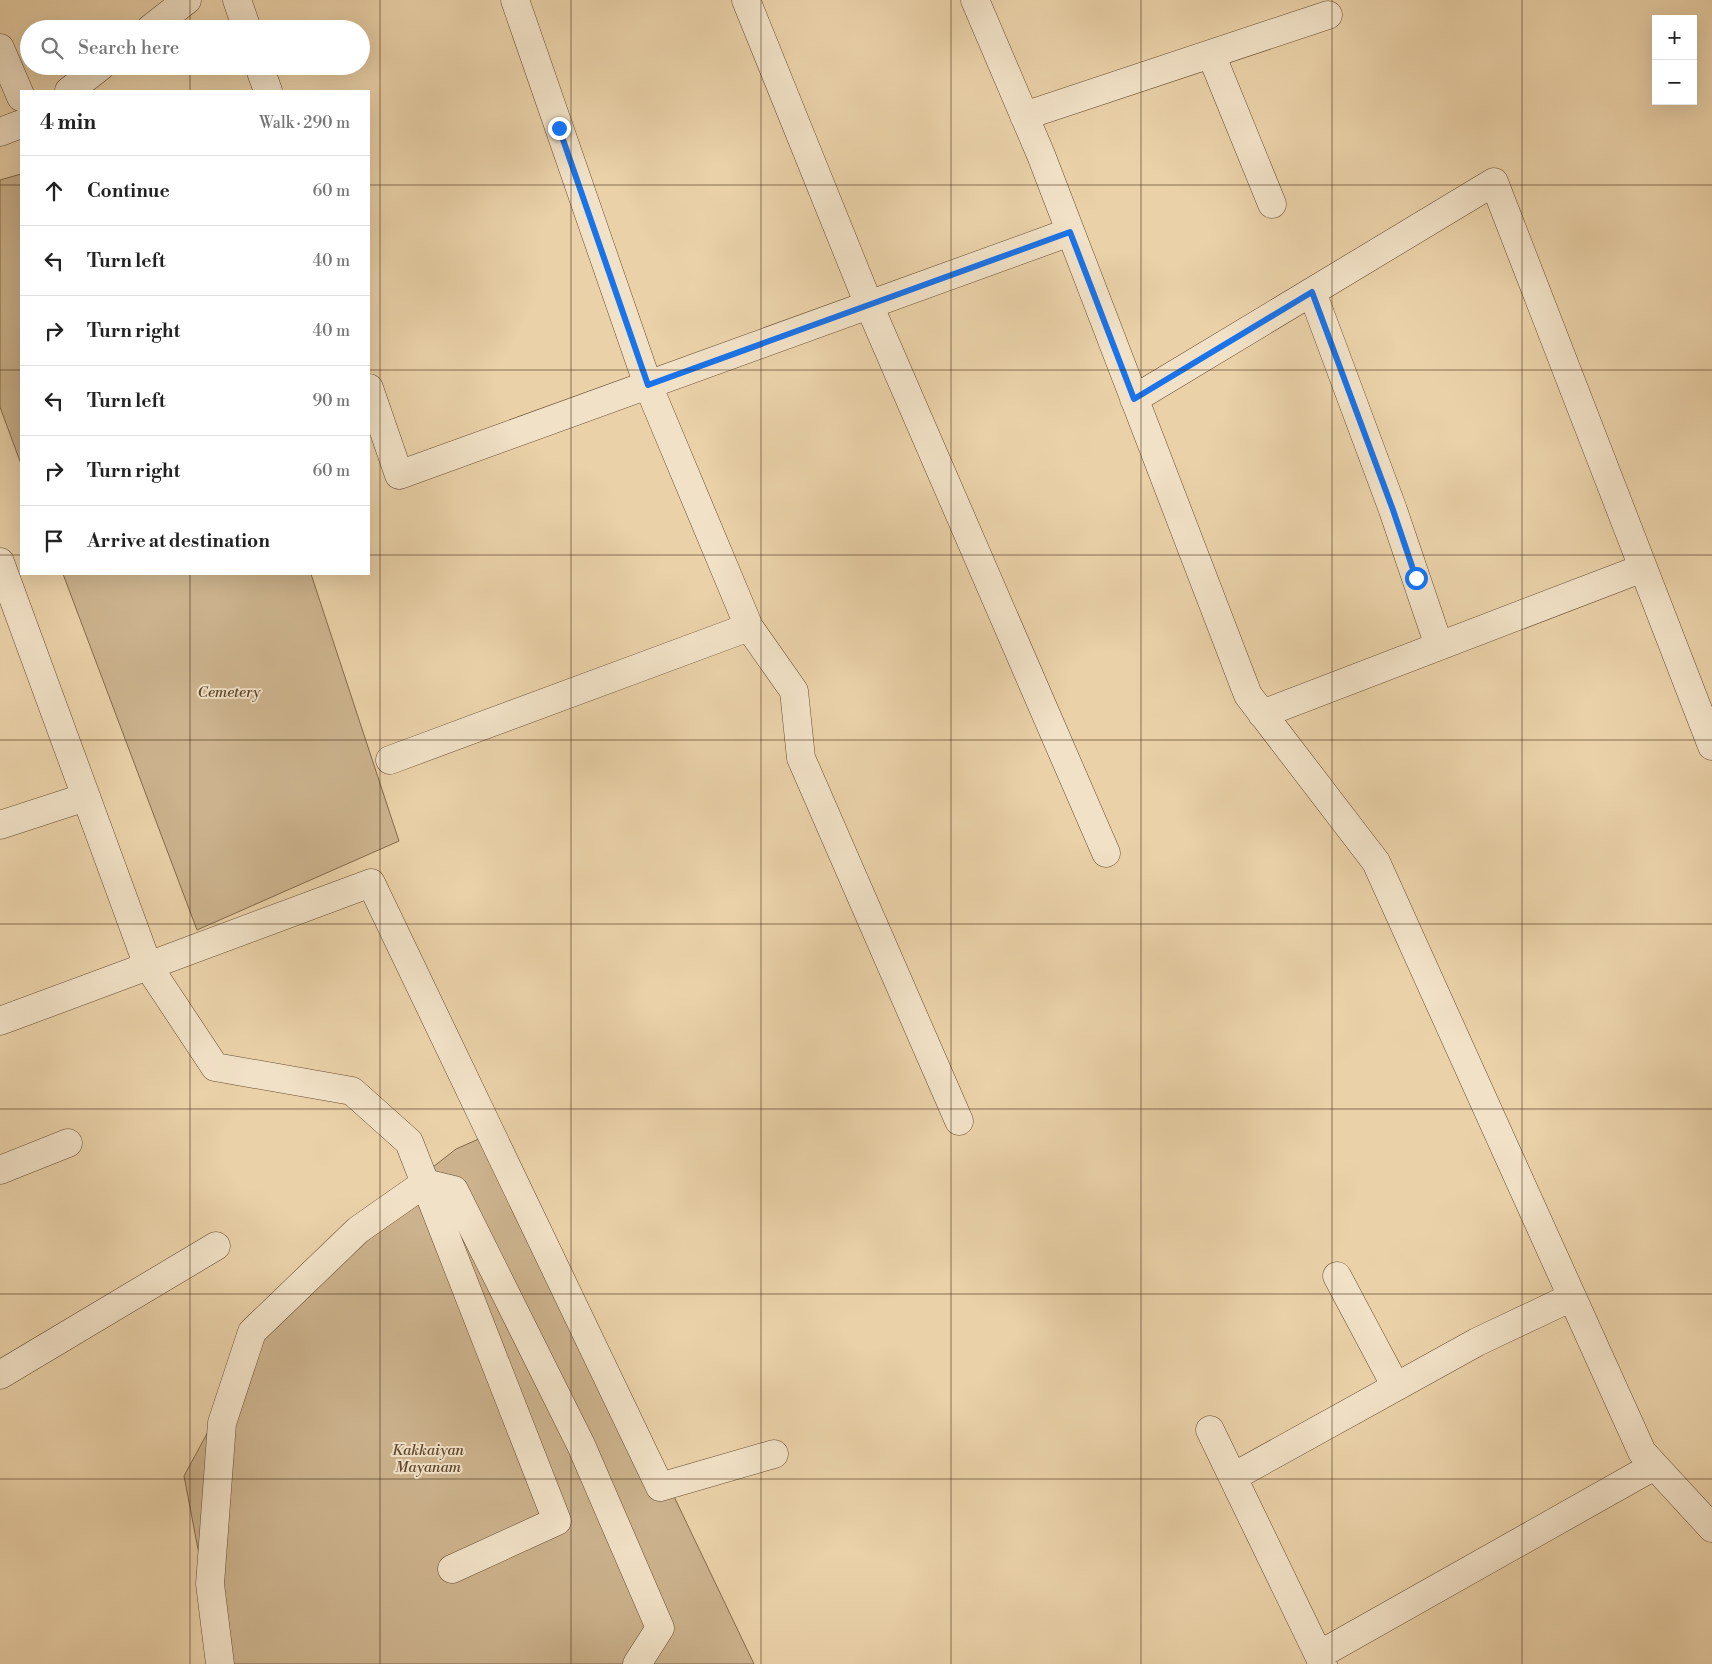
<!DOCTYPE html>
<meta charset="utf-8">
<style>
:root{--surface:#fff;--page:#f6f6f6;--text:#222;--muted:#767676;--line:#e0e0e0}
body{margin:0;font-family:"Libre Bodoni",serif;background:var(--page);color:var(--text)}
.controls{position:absolute;right:15px;top:15px;display:grid;overflow:hidden;border-radius:0px;box-shadow:0 5px 20px #0002}
.controls button{width:45px;height:45px;display:grid;place-items:center;padding:0;border:0;border-bottom:1px solid var(--line);background:var(--surface);color:var(--text);font:25px sans-serif}
.stop{position:absolute;width:15px;height:15px;margin:-11px;border:4px solid #1a73e8;border-radius:50%;background:#fff}
.stop.end{background:#1a73e8;border-color:#fff;box-shadow:0 1px 5px #0008}
.list{margin:0;padding:0;list-style:none}
h2{display:flex;justify-content:space-between;align-items:center;height:65px;margin:0;padding:0 20px;font-size:21px}
h2 small{font-size:16px;font-weight:400;color:var(--muted)}
.list li{display:grid;grid-template-columns:32px 1fr auto;gap:15px;align-items:center;box-sizing:border-box;height:70px;padding:0 20px;border-top:1px solid var(--line)}
.list b{display:block;font-size:19px;white-space:nowrap}
.list em{font-size:16px;font-style:normal;color:var(--muted)}
.icon{flex:none;width:28px;height:28px;fill:none;stroke:currentColor;stroke-width:2;stroke-linecap:round;stroke-linejoin:round}
.map{position:relative;flex:none;width:1712px;height:1664px;overflow:hidden}
.search{position:absolute;background:var(--surface);box-shadow:0 5px 20px #0002;left:20px;top:20px;width:350px;height:55px;display:flex;align-items:center;gap:12px;box-sizing:border-box;padding:0 18px;border-radius:28px;color:var(--muted);font-size:19px}
.panel{position:absolute;background:var(--surface);box-shadow:0 5px 20px #0002;left:20px;top:90px;width:350px;height:485px;border-radius:0px}
.map>svg:first-child{display:block}
</style>
<div class="map">
<svg width="1712" height="1664" viewBox="0 0 1712 1664">
<rect width="100%" height="100%" fill="#ead1a8"/>
<filter id="stains"><feTurbulence type="fractalNoise" baseFrequency=".004" numOctaves="4"/><feColorMatrix values="0 0 0 0 .2 0 0 0 0 .09 0 0 0 0 .02 0 0 0 .5 -.17"/></filter>
<radialGradient id="worn" r=".72"><stop offset=".6" stop-color="#630" stop-opacity="0"/><stop offset="1" stop-color="#630" stop-opacity=".3"/></radialGradient>
<path fill="#ccb38d" stroke="#826a4c" d="M21,174V464L0,407V180Z
M63,574H311L399,841L197,930Z
M499,1130L754,1664H220L184,1476L292,1277L456,1149Z"/>
<g fill="none" stroke-linecap="round" stroke-linejoin="round">
<defs>
<path id="minor" d="M237,0L247,29
M746,0L869,305L1106,853
M975,0L1041,155L1248,695L1376,862L1642,1452L1712,1528
M150,29L187,0
M0,48L21,97
M1211,54L1272,204
M259,66L268,91
M69,91L101,66
M1024,116L1328,15
M0,132L21,124
M1312,292L1393,510L1439,646
M369,388L399,475L1070,232
M1134,399L1494,182L1712,746
M0,562L148,966L371,883L660,1487L774,1454
M749,627L794,691L801,758L959,1121
M1262,714L1643,568
M390,760L749,627L648,385L515,0
M0,825L86,797
M0,1021L148,966L215,1067L352,1091L409,1142L425,1183L454,1190L581,1445L660,1628L637,1664
M0,1170L68,1143
M1337,1276L1396,1387
M0,1375L216,1246
M1210,1430L1323,1664
M1233,1477L1477,1342L1572,1297
M1319,1655L1654,1466
M220,1664L210,1584L222,1423L252,1332L358,1230L425,1183L557,1521L452,1569"/>
</defs>
<use href="#minor" stroke="#654c32" stroke-width="29"/>
<use href="#minor" stroke="#f1e1c6" stroke-width="28"/>
</g>
<g fill="none" stroke-linecap="round" stroke-linejoin="round">
<path stroke="#1a73e8" stroke-width="6" d="M559,128L648,385L1070,232L1134,399L1312,292L1393,510L1416,578"/>
</g>
<path fill="none" stroke="#39200b" stroke-width="1" stroke-opacity="0.55" d="M190,0V29M380,0V1664M571,0V1664M761,0V1664M951,0V1664M1141,0V1664M1332,0V1664M1522,0V1664M190,66V91M0,185H21M369,185H1712M0,370H21M369,370H1712M0,555H21M369,555H1712M190,574V1664M0,740H1712M0,924H1712M0,1109H1712M0,1294H1712M0,1479H1712"/>
<g text-anchor="middle" stroke-width="4" stroke-linejoin="round" paint-order="stroke">
<g font-size="15" font-style="italic" fill="#5e452c" stroke="#f1e1c6">
<text x="229" y="697">Cemetery</text>
<text x="428" y="1455">Kakkaiyan<tspan x="428" dy="17">Mayanam</tspan></text>
</g>
</g>
<rect width="100%" height="100%" filter="url(#stains)"/>
<rect width="100%" height="100%" fill="url(#worn)"/>
</svg>
<div class="controls">
<button>+</button>
<button>−</button>
</div>
<div class="stop" style="left:1416px;top:578px"></div>
<div class="stop end" style="left:559px;top:128px"></div>
<div class="search"><svg class="icon" aria-label="search" viewBox="0 0 24 24"><circle cx="10" cy="10" r="6"/><path d="M15 15l6 6"/></svg>Search here</div>
<section class="panel">
<h2>4 min<small>Walk · 290 m</small></h2>
<ul class="list">
<li><svg class="icon" aria-label="ahead" viewBox="0 0 24 24"><path d="M12 20V5M6 11l6-6 6 6"/></svg><div><b>Continue</b></div><em>60 m</em></li>
<li><svg class="icon" aria-label="left" viewBox="0 0 24 24"><path d="M17 20v-9H6M10 6l-5 5 5 5"/></svg><div><b>Turn left</b></div><em>40 m</em></li>
<li><svg class="icon" aria-label="right" viewBox="0 0 24 24"><path d="M7 20v-9h11M14 6l5 5-5 5"/></svg><div><b>Turn right</b></div><em>40 m</em></li>
<li><svg class="icon" aria-label="left" viewBox="0 0 24 24"><path d="M17 20v-9H6M10 6l-5 5 5 5"/></svg><div><b>Turn left</b></div><em>90 m</em></li>
<li><svg class="icon" aria-label="right" viewBox="0 0 24 24"><path d="M7 20v-9h11M14 6l5 5-5 5"/></svg><div><b>Turn right</b></div><em>60 m</em></li>
<li><svg class="icon" aria-label="arrive" viewBox="0 0 24 24"><path d="M6 21V4h12l-3 4 3 4H6"/></svg><div><b>Arrive at destination</b></div></li>
</ul>
</section>
</div>
